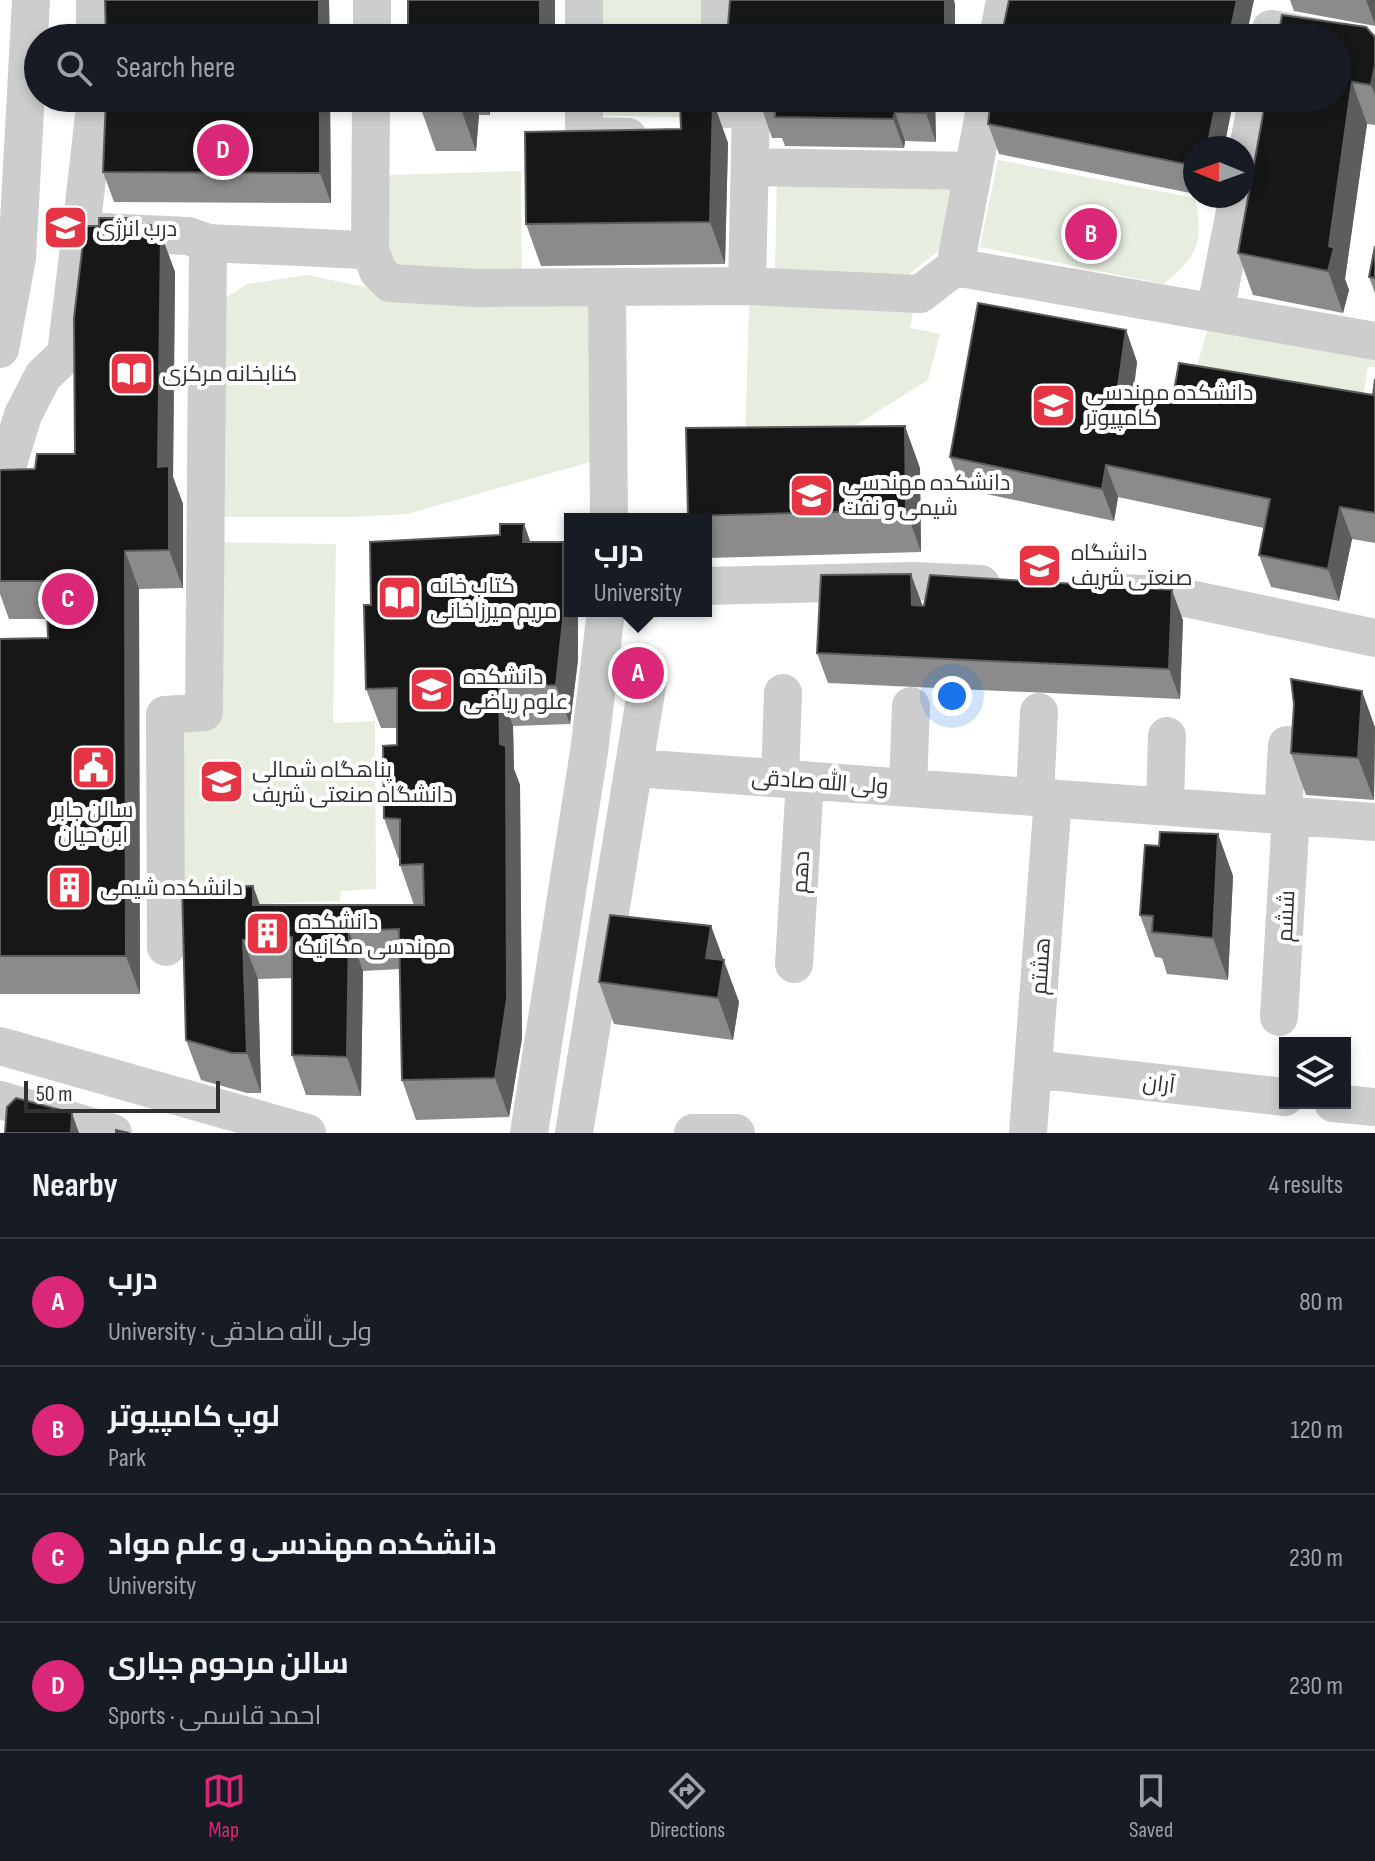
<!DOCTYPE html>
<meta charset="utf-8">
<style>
:root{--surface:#171b24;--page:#20242c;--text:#f1f3f6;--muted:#9ea1a6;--line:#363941;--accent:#db2777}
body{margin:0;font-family:"Sofia Sans Condensed",Cairo,sans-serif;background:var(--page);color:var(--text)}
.controls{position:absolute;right:24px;bottom:24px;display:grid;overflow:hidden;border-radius:0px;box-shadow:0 4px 12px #0003}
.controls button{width:72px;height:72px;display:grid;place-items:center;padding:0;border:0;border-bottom:2px solid var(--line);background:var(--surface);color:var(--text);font:40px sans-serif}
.compass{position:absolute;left:1183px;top:136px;width:72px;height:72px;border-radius:50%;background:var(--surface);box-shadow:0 4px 12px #0003;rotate:271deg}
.scale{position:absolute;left:24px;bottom:20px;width:196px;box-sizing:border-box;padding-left:8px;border:4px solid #303030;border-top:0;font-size:22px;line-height:28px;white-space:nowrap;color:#303030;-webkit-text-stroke:6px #fff;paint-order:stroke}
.you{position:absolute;left:952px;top:696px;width:28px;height:28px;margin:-20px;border:6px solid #fff;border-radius:50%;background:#1a73e8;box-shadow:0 0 0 12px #1a73e833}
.badge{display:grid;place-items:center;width:52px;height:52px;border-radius:50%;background:var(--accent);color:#fff;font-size:26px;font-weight:700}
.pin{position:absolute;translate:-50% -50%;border:4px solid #fff;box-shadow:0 2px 8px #0006}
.popup{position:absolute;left:564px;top:513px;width:148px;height:104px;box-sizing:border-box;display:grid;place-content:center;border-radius:0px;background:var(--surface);filter:drop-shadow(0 2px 6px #0005);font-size:26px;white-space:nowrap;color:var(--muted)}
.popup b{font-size:30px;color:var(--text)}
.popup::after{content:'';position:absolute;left:50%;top:100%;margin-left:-16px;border:16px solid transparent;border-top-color:var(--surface)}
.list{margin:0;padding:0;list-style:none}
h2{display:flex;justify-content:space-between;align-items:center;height:104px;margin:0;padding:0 32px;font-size:34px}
h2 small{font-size:26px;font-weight:400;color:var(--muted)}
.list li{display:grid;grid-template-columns:52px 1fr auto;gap:24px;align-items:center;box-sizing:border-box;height:128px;padding:0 32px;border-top:2px solid var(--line)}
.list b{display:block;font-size:30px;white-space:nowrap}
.list p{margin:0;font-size:26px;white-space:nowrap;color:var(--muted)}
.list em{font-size:26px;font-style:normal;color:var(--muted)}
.icon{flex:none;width:44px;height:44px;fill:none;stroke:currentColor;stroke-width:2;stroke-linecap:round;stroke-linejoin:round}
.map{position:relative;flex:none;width:1375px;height:1133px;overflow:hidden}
.search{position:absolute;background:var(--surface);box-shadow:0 4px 12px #0003;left:24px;right:24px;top:24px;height:88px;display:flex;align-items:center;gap:20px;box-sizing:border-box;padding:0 28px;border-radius:44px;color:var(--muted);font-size:30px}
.sheet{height:616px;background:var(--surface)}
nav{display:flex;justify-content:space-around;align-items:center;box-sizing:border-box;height:112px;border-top:2px solid var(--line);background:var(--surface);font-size:22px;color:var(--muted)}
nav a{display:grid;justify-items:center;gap:4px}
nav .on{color:var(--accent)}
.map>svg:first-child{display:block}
</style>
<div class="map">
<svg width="1375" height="1133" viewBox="0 0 1375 1133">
<rect width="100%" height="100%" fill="#fff"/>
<path fill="#e7eddf" d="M593,0H705V38H592Z
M592,98H704V118L591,115Z
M998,160L1195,198C1204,241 1198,258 1163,284L980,247Z
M521,171L522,279L402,277L387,252L388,175Z
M777,173L955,180L945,235L938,251L907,276L775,271Z
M307,275L389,292L593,298L594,461L407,514L352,517H211L220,302L247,284Z
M749,305L913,312L910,328L940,334L928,380L821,447L745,446Z
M1208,327L1375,354V367H1368L1362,402L1195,374Z
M214,542L336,544L333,723L375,721L376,889L341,891L340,901L175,907L174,723L213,722Z"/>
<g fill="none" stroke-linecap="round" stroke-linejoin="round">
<path stroke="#cdcdcd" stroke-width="38" d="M95,0V38
M1271,29L1319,38
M372,38V0
M584,38V0
M720,38V0
M998,38L1005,0
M96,98L81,231L188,236L208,243L363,250H370L371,98
M584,98V136L628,137
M720,98V109L751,108L747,286
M750,167L973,171
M1243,172L1258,98
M370,250L378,271L390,283L477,288L747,286L920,294L955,267L1375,341
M955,267L987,98
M607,288L609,519
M1215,313L1238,196
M0,349L17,258L31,0
M0,489L23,415L43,376L66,354L81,231
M706,586L913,581L981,584
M1122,593L1171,595L1375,638
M635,768L1375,822
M780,778L783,693
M908,788L911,706
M1035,797L1039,712
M1165,806L1167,736
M1283,815L1287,745
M166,947L165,715L204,712L208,243
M794,964L805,780
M1279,1017L1291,815
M0,1046L307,1133
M1033,1069L1285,1097
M0,1100L113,1133
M1333,1103L1375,1107
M529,1133L589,752L606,611
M574,1133L648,680
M693,1133H736
M1028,1133L1053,798"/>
</g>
<path fill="#8b8b8b" d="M1290,0H1375V26L1294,11Z
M1375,37V125L1367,124L1345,279L1349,290L1343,313L1253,295L1238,253Z
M106,98H330L331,203L114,202L103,172Z
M420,98H555V110H490V115H479L476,151H436L421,109Z
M935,98L936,142L905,141L904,148L785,146L782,138H772L762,109Z
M713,101L728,143L725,264L541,266L526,224L681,129Z
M988,124L1195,148V194L999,154Z
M133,218L135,224L151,225L154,233L161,234L175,272L173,477L183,504V588L139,589L140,994H0V639L48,638L47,619H9L0,594V470L35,469L75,454Z
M1375,246V293L1369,277Z
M1126,330L1137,362L1133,396L1172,402L1373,395L1375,379V543L1352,539L1339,601L1271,587L1259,555L1264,528L1118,497L1114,521L962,489L950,457Z
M920,468L921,552L706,558V519H689L688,516Z
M524,524L530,542H563L570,560V611H578V660L570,724L513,726L514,769L520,785L522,1038L509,1117L416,1120L402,1080L400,969L363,971L361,1096L306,1095L292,1055V978L258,979L261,1093H247L201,1080L186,1040L253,886L260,905H414L400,865V858H398L384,818L397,745V728H381L366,689L371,605Z
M922,604V606L1183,620L1180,699L828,683L817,653Z
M1375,727L1374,800L1306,795L1291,753Z
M1218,834L1233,876L1228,980L1167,974L1162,958L1155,957L1140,915L1159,846Z
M711,926L739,1002L733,1040L614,1024L599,982Z"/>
<path fill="#5d5d5d" d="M319,0H329L330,38H319Z
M540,0H555V38H540Z
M945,0H954L955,4V38H945Z
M1237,0H1254L1246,38H1229Z
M1366,0H1375V24Z
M1375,65V95L1371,85Z
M1352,82L1367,124L1345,279L1349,290L1343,313L1328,271L1329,246Z
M320,98H330L331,203L320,173Z
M462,98H473L479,115L476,151L461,109Z
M484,98H486L490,110V115Z
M550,98H555V110Z
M926,98H935L936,142L926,113Z
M1217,98H1234L1224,148H1207Z
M713,101L728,143L725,264L710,222Z
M895,112L905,141L904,148L893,119Z
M151,225L161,251V234L175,272L173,477L183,504V588L169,550L158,467Z
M1126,330L1137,362L1129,426L1117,394Z
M905,426L920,468L921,552L906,510Z
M1106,465L1118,497L1114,521L1102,489Z
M1340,507L1352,539L1339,601L1328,569Z
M524,524L538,563L523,542Z
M563,542L570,560V611H578V660L570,724L556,685Z
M125,551L139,589L140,994L126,956Z
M911,574L922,604L923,636L912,605Z
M1172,590L1183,620L1180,699L1169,669Z
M499,686L513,726L514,769L520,785L522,1038L509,1117L495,1078L500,744Z
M1362,691L1375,727L1374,800L1358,758Z
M1218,834L1233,876L1228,980L1213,938Z
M253,886L267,925L253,905Z
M711,926L739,1002L733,1040L718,998L706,958Z
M349,931L363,971L361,1096L347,1057Z
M243,940L258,979L261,1093L247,1053Z
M72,1113L79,1133H71Z"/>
<path fill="#171717" stroke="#5d5d5d" stroke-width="2" d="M105,0H319V38H106Z
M408,0H540V38H408Z
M730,0H945V38H727Z
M1009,0H1237L1229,38H1001Z
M1282,15L1366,27L1375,37V65L1371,85L1352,82L1329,246L1334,248L1328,271L1238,253L1266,98H1337V38H1278Z
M106,98H320V173L103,172Z
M420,98H462L461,109H421Z
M761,98H926V113L895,112L893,119L775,117V108L762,109Z
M991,98H1217L1207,148H1195V166L988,124Z
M680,101H713L710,222L526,224L525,132L681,129Z
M99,218H133L134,224L151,225V232L161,234L158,467L169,466V550L125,551L126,956H0V639L48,638L46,581H0V470L35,469L37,454H75L74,318L85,226H99Z
M1375,246V278L1369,277Z
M978,303L1126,330L1117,394L1172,402L1179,363L1373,395L1375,379V513L1340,507L1328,569L1259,555L1270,499L1106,465L1102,489L950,457Z
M905,426L906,510L688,516L686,428Z
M500,524H524L523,542H563V620L556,685L499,686L500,744L506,746L507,999L495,1078L402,1080L399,929L349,931L347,1057L292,1055V937L243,940L247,1053H232L186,1040L182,887L253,886V905H424L423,864L400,865V819L384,818L383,746L397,745V688L366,689L364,605H371L370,542L500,535Z
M911,574L912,605L924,606L930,575L1172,590L1169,669L817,653L821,575Z
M1291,679L1362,691L1358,758L1291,753L1294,704Z
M1160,832L1218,834L1213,938L1152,932L1153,916L1140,915L1145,845L1159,846Z
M610,915L711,926L706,958L724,960L718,998L599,982Z
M16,1098L72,1113L71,1133H5L7,1107Z
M116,1130L129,1133H116Z"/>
<defs>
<symbol id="university-square" viewBox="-11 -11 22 22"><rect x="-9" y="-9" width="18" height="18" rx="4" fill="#e53544" stroke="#fff"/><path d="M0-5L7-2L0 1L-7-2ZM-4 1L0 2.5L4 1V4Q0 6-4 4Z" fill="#fff"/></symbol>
<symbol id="library-square" viewBox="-11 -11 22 22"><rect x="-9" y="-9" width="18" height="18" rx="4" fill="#e53544" stroke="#fff"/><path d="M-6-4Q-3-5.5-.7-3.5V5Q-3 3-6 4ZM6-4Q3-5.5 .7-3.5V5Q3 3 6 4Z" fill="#fff"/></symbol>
<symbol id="civic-square" viewBox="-11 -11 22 22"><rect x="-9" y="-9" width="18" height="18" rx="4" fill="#e53544" stroke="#fff"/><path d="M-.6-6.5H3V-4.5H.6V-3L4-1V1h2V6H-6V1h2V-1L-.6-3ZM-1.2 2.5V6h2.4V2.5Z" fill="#fff"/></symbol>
<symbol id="building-square" viewBox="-11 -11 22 22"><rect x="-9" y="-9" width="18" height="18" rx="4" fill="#e53544" stroke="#fff"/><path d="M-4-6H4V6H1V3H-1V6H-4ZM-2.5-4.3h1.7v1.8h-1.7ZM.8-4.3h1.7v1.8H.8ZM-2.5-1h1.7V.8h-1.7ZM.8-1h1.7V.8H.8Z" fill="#fff"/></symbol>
</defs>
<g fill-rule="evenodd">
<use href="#university-square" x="40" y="202" width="51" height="51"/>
<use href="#library-square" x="106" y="348" width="51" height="51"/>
<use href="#university-square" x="1028" y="380" width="51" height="51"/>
<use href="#university-square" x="786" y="470" width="51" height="51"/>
<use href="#university-square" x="1014" y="540" width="51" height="51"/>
<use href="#library-square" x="374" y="572" width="51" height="51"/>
<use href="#university-square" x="406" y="664" width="51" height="51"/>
<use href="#civic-square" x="68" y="742" width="51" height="51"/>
<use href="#university-square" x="196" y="756" width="51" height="51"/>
<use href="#building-square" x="44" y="862" width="51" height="51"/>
<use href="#building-square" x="242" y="908" width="51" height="51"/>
</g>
<g text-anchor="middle" stroke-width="8" stroke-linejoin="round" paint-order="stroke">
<g font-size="22" fill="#303030" stroke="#fff" text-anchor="start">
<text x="96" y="236">درب انرژی</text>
<text x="162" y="381">کنابخانه مرکزی</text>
<text x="1085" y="400">دانشکده مهندسی<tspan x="1085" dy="25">کامپیوتر</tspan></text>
<text x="842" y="490">دانشکده مهندسی<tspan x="842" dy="25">شیمی و نفت</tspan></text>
<text x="1071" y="560">دانشگاه<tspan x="1071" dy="25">صنعتی شریف</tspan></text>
<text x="430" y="593">کتاب خانه<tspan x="430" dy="25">مریم میرزاخانی</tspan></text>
<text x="463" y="684">دانشکده<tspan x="463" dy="25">علوم ریاضی</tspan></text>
<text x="252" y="777">پناهگاه شمالی<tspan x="252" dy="25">دانشگاه صنعتی شریف</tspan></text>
<text x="93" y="817" text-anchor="middle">سالن جابر<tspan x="93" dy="25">ابن حیان</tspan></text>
<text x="100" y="895">دانشکده شیمی</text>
<text x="298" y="929">دانشکده<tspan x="298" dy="25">مهندسی مکانیک</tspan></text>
</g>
<g font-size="22" fill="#303030" stroke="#fff">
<text transform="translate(820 781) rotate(4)" y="8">ولی الله صادقی</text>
<text transform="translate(800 872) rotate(-87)" y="8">دهم</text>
<text transform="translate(1285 916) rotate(-87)" y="8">ششم</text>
<text transform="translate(1040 966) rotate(-86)" y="8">هشتم</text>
<text transform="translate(1159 1083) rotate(7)" y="8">آران</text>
</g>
</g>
</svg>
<div class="controls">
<button><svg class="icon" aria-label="layers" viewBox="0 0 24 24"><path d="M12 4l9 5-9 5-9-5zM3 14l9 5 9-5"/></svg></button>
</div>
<svg class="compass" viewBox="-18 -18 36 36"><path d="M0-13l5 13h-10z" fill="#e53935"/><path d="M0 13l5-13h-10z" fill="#9ea1a6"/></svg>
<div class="scale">50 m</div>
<div class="you"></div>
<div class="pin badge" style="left:638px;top:673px">A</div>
<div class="popup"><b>درب</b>University</div>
<div class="pin badge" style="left:1091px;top:234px">B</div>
<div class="pin badge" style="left:68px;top:599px">C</div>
<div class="pin badge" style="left:223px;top:150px">D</div>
<div class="search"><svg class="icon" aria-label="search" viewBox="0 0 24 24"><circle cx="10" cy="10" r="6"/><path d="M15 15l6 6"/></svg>Search here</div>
</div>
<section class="sheet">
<h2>Nearby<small>4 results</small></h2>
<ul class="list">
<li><span class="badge">A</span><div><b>درب</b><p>University · ولی الله صادقی</p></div><em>80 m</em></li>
<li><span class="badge">B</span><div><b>لوپ کامپیوتر</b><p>Park</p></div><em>120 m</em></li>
<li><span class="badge">C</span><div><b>دانشکده مهندسی و علم مواد</b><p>University</p></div><em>230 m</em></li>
<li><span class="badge">D</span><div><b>سالن مرحوم جباری</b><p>Sports · احمد قاسمی</p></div><em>230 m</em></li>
</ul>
</section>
<nav>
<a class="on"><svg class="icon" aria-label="map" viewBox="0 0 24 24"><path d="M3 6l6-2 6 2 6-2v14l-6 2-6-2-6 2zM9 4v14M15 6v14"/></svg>Map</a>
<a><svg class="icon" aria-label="directions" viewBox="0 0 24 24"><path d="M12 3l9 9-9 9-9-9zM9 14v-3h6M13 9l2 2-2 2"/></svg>Directions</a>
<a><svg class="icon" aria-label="saved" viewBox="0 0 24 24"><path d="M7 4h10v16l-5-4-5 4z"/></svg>Saved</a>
</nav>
